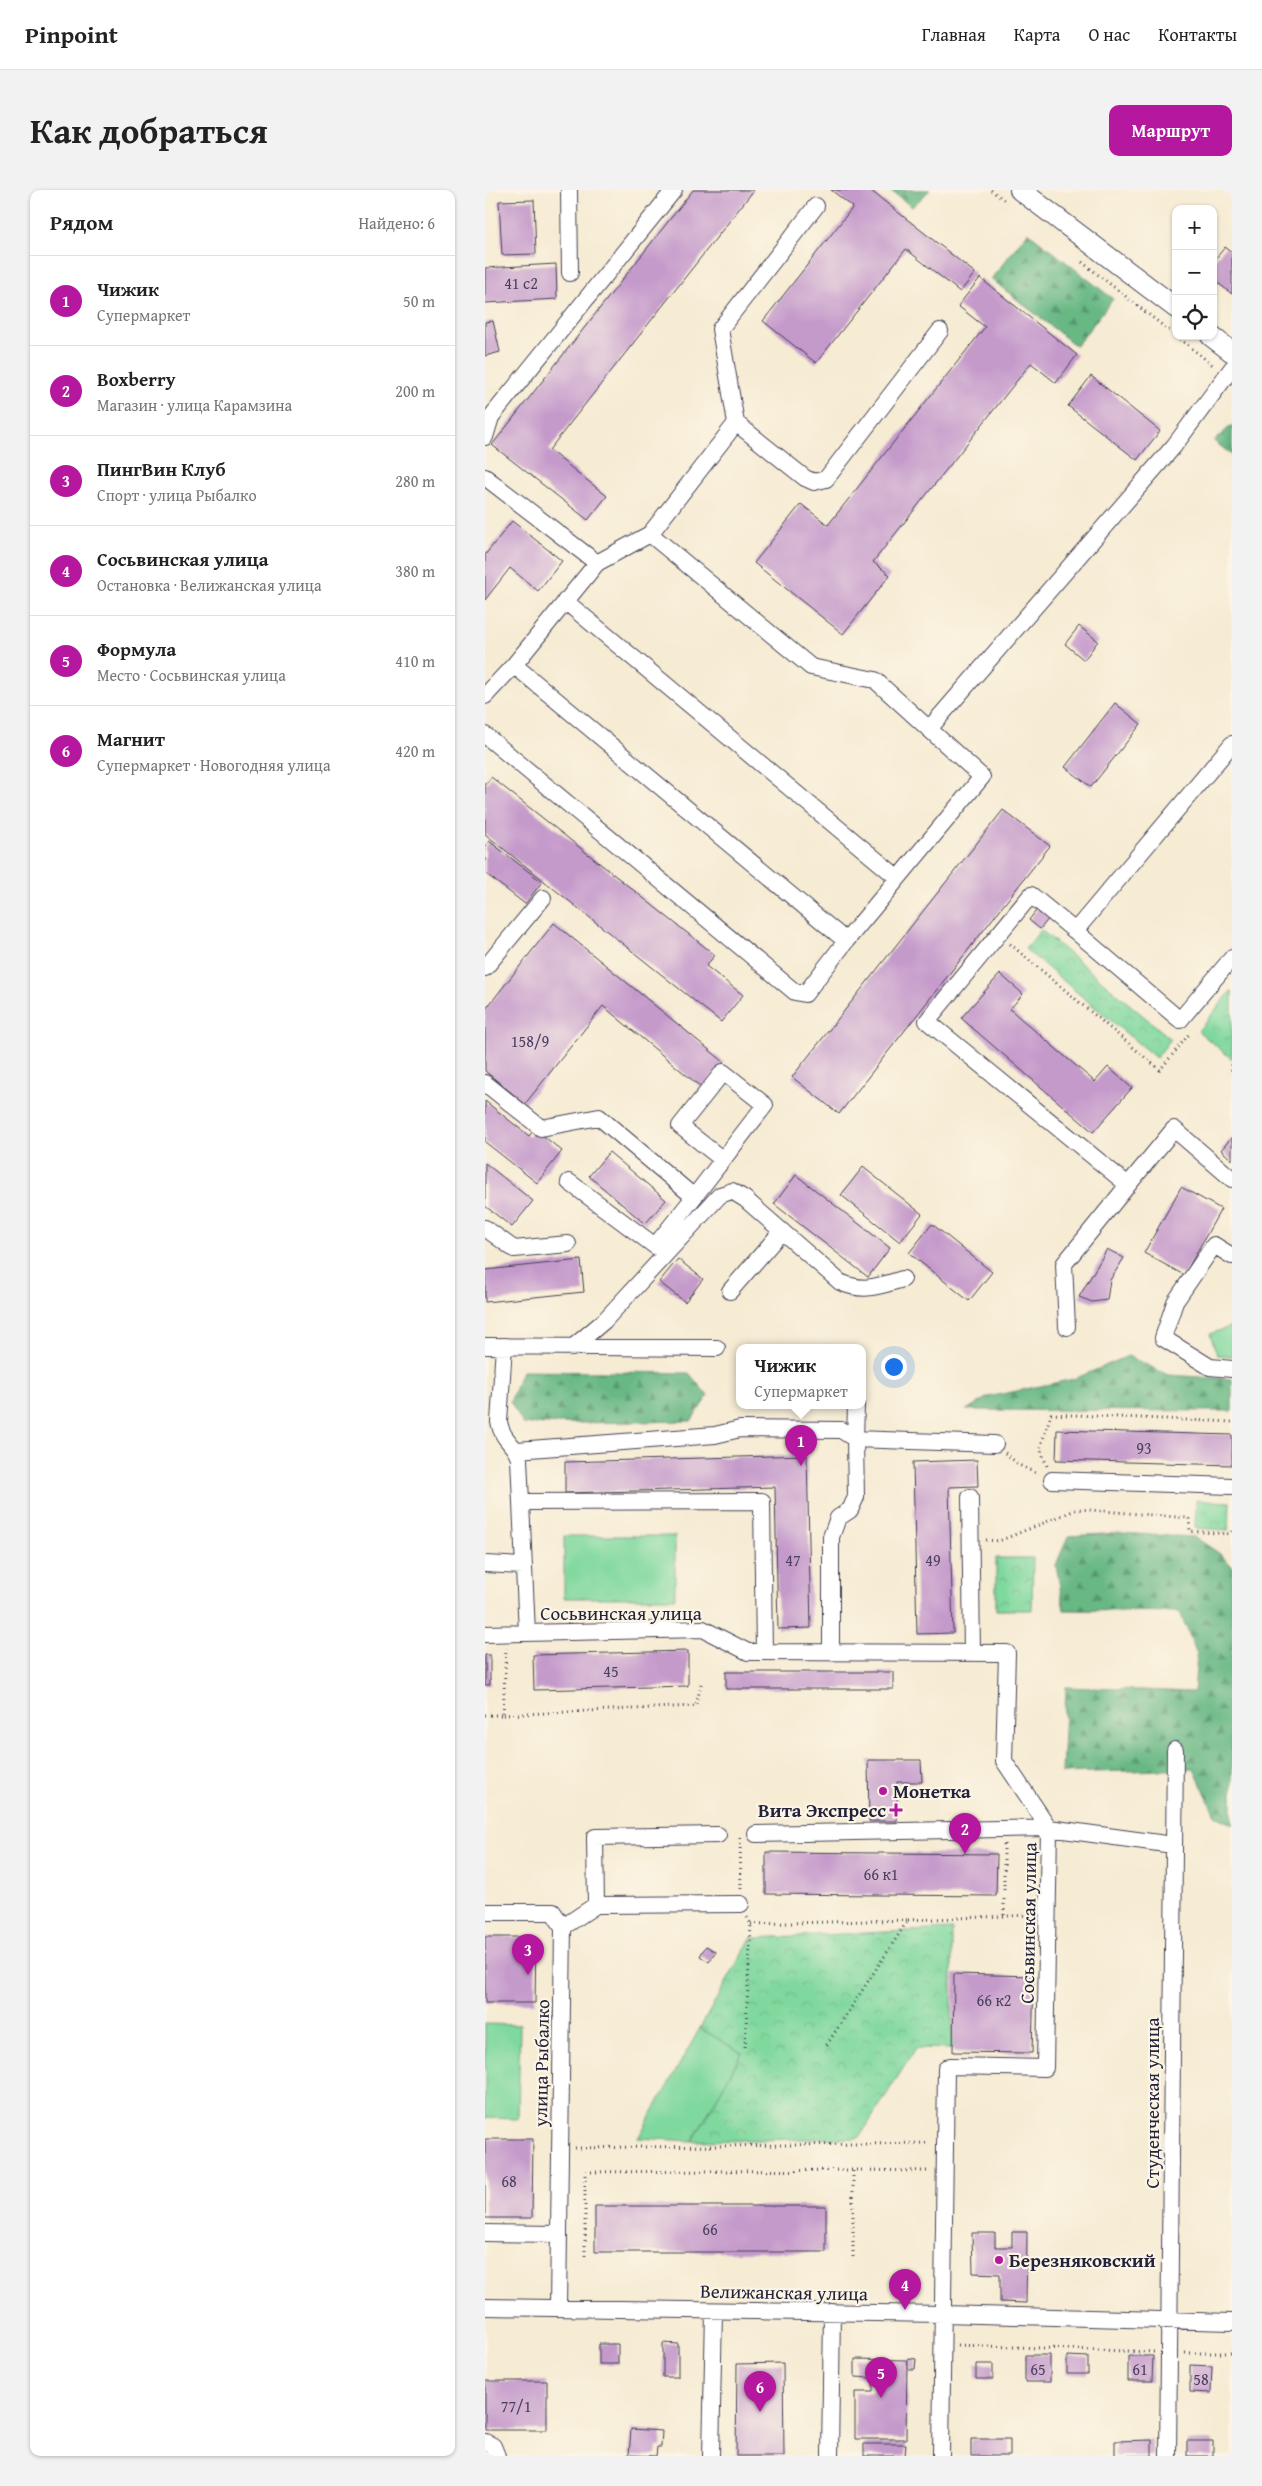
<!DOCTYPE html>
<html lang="ru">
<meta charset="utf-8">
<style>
:root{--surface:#fff;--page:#f2f2f2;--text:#222;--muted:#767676;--line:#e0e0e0;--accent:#b5179e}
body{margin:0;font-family:"Gentium Book Plus",serif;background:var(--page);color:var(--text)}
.controls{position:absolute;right:15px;top:15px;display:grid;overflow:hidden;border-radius:10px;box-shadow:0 1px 4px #0004}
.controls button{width:45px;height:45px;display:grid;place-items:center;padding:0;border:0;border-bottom:1px solid var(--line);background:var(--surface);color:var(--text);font:25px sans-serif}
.you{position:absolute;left:408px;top:1176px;width:18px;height:18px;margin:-12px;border:4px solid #fff;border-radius:50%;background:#1a73e8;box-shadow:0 0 0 8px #1a73e833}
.badge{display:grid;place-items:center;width:32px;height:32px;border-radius:50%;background:var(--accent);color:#fff;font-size:16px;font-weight:700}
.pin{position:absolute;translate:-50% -41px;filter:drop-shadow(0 1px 2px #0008)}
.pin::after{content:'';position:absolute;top:26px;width:18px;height:15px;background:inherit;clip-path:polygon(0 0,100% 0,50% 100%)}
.popup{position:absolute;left:251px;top:1154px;width:130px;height:65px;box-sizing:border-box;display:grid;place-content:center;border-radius:10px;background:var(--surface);filter:drop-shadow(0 1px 4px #0005);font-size:16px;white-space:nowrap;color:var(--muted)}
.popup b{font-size:19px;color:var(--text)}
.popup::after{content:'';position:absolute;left:50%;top:100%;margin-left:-10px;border:10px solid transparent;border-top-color:var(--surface)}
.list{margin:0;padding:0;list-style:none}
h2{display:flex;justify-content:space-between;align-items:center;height:65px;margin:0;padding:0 20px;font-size:21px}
h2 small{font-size:16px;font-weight:400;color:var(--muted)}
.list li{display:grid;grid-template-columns:32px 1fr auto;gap:15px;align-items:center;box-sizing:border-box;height:90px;padding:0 20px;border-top:1px solid var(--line)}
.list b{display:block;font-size:19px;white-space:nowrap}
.list p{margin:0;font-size:16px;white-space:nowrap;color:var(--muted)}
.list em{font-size:16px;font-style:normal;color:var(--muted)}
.icon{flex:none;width:28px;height:28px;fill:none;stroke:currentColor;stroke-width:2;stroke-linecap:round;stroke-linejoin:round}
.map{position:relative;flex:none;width:747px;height:2266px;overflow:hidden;border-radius:10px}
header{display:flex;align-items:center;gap:30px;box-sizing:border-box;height:70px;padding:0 25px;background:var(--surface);border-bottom:1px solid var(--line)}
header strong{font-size:24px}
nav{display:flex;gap:28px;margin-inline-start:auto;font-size:18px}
.intro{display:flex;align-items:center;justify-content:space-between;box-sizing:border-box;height:120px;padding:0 30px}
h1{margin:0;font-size:35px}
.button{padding:12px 22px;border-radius:10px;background:var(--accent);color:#fff;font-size:18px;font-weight:700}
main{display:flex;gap:30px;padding:0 30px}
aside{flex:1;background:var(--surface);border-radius:10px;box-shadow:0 1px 4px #0004}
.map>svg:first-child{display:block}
</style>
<header>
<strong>Pinpoint</strong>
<nav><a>Главная</a><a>Карта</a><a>О нас</a><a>Контакты</a></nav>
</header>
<div class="intro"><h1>Как добраться</h1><a class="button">Маршрут</a></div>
<main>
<aside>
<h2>Рядом<small>Найдено: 6</small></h2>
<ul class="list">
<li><span class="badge">1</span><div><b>Чижик</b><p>Супермаркет</p></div><em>50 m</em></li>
<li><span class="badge">2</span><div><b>Boxberry</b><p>Магазин · улица Карамзина</p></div><em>200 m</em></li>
<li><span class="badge">3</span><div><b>ПингВин Клуб</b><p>Спорт · улица Рыбалко</p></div><em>280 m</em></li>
<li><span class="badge">4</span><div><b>Сосьвинская улица</b><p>Остановка · Велижанская улица</p></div><em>380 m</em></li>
<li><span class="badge">5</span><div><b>Формула</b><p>Место · Сосьвинская улица</p></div><em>410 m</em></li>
<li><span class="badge">6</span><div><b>Магнит</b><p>Супермаркет · Новогодняя улица</p></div><em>420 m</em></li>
</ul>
</aside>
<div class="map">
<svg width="747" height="2266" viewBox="0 0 747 2266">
<defs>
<pattern id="forest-firs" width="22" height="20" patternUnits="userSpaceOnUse" patternTransform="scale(1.25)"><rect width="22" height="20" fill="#67b884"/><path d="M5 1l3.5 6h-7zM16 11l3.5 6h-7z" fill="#54956d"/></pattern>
<pattern id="park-crowns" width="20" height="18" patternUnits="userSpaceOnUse" patternTransform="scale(1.25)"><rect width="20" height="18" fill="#7fd89d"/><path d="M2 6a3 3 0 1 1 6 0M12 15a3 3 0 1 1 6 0" fill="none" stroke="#6db988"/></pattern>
</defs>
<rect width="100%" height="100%" fill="#fcf5e5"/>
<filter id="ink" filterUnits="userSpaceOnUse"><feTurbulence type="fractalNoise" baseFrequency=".02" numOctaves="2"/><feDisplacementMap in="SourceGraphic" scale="10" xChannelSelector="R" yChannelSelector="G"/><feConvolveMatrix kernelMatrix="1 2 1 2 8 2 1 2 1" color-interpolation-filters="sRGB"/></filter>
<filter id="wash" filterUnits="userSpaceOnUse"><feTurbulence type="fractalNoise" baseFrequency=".0096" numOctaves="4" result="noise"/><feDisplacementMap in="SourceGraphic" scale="20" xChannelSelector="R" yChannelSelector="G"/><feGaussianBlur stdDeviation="1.12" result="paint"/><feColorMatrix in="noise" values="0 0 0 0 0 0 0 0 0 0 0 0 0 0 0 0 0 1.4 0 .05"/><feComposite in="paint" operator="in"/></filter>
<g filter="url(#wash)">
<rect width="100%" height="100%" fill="#f6ebd3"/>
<path fill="#7fd89d" stroke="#507d6c" d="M747,1136V1166L732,1165L725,1144Z
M79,1346H190V1408H79Z
M0,1834L35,1835L33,1929L0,1928Z
M215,1838L257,1863L208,1951L153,1948Z"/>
<path fill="url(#forest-firs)" stroke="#446d60" d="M405,0H445L427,17Z
M543,42L628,109L591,156L506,89Z
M747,235V265L729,251Z
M643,1166L683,1185L747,1189V1221L481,1220L503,1207L589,1189Z
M37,1181L204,1183L223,1206L206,1231L38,1234L25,1211Z
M634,1343L710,1347L735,1364L747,1376V1635L730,1625L709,1579L577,1583L581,1497L709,1502L712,1464L695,1422L579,1420L571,1375L583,1346Z"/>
<path fill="url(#park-crowns)" stroke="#507d6c" d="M556,740L686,849L671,868L540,759Z
M747,800V869L713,841Z
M711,1310L745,1312L744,1340L710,1338Z
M511,1368H548L547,1420H511Z
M467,1739V1859L431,1858L374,1948L208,1951L257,1863L215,1838L266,1748Z"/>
<g id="blocks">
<path fill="#c49acb" d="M208,0H269L64,260L122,306L103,330L7,255Z
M346,0H385L490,83L475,102L421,59L331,173L278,131L368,17Z
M49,10L51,64L17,65L14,11Z
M740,57L747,62V104L728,89V72Z
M71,74L72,109L0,113V78Z
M495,88L592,165L571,193L546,173L388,372L405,385L358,444L269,373L316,314L343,335L500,137L473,116Z
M8,131L15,162L0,166V132Z
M606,186L675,241L652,270L583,216Z
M27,331L77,371L53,401L25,378L0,410V365Z
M594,436L613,451L599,470L580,454Z
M630,513L656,534L606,597L580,577Z
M6,587L230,765L221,776L258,805L236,832L0,644V592L2,593Z
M518,620L565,656L354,924L307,887Z
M4,651L57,692L40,714L0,683V656Z
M554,717L565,727L555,739L544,730Z
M69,733L239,872L217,898L118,816L40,914L0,881V820Z
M515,784L538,804L525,819L535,828L610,892L623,877L647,898L608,942L476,828Z
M0,911L44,946L50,939L77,961L52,993L0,952Z
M747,947V970L736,960Z
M124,962L181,1010L160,1034L104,986Z
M0,973L48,1011L27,1037L0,1016Z
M378,977L437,1024L415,1052L356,1005Z
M311,985L405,1058L383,1087L289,1014Z
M696,997L736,1019L699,1085L659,1063Z
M447,1034L507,1082L484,1111L424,1063Z
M622,1059L639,1068L625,1090L622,1110L607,1112L594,1107Z
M193,1069L218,1089L200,1112L174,1092Z
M96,1070L99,1102L0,1112V1080Z
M572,1240L747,1245V1275L571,1270Z
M322,1265L326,1438L293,1439L290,1297L80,1303V1272Z
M492,1270L493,1296L464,1297L468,1443L432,1444L428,1272Z
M203,1461V1496L49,1500L48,1465Z
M0,1465H5V1495H0Z
M241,1482H408V1499H241Z
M383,1570H436L437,1592H412V1631H384Z
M281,1662L512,1664L511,1706L281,1704Z
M0,1747H51L50,1813H0Z
M221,1756L231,1762L224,1772L215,1766Z
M469,1784L549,1786L547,1863L468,1862Z
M0,1949H48L47,2028H0Z
M110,2016H341V2062H110Z
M527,2042H542L541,2113L515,2112V2084L488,2083L487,2043H510V2057H527Z
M178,2153L193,2154V2187H178Z
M114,2154H133V2174H114Z
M540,2165H565V2192H540Z
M582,2166L603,2167V2184H582Z
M643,2166H668L667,2191H643Z
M423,2168L431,2169L430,2179H423Z
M370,2169L422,2170L421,2249H370V2202H388V2188L370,2187Z
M298,2173L299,2266H251L252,2174Z
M491,2174H508V2189H491Z
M705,2175L727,2176L726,2203L705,2202Z
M0,2191H62V2240H0Z
M146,2239L177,2241L176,2257H172L171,2266L144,2265Z
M486,2249H525V2266H486Z
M667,2250V2266H630V2251Z
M702,2251H728V2266H702Z
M379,2254H421L420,2266H379Z"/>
</g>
</g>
<g filter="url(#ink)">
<use href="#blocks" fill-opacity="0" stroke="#424052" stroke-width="1"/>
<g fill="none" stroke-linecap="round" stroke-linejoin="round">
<defs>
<path id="minor" d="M84,0L85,83
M251,233L320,288L329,292L341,289L455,141
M0,247L6,227L189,0
M0,287L112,373
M165,344L326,477L390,490L444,539
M80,411L413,688
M29,475L361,751
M0,506L29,475L112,373L165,344L251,233L235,139L331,16
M0,545L310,802L320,804L361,751L497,587L444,539L689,256L747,178
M747,554L590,741L695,830L747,768
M590,741L546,705L442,831L643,995L689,939L747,989
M0,778L58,708
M0,893L56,938L114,927L209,1007L170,1056L84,992
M209,1007L280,915L238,882L195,936L238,970
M0,1038L29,1059L83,1054
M747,1066L729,1055L690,1112L678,1148L725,1177L747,1179
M245,1101L297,1041
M582,1137L579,1074L643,995
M0,1156L232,1158
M19,1156L14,1232C18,1252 30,1253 34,1269L42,1443
M87,1158L119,1131L235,1005L247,1001L260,1009L355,1092C379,1103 394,1096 418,1089
M371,1215L370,1249L510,1254
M32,1260L230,1245L255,1239L356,1240L370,1249L371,1307L365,1320L353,1328L346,1347V1462
M567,1290L747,1296
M485,1307L487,1463
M37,1312L277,1311L279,1462
M0,1374L38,1376
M0,1444L218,1439L263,1462L522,1463L519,1571L564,1638L560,1878L465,1876L461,1879L456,2266
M271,1644L564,1638L688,1655
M111,1715L256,1714
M0,1722H68L78,1737
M0,2043L74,2044
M0,2117L459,2124L747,2132
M73,2118L78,1737L111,1715L110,1647L233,1645
M0,2252L8,2256L12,2266
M226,2266L229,2121
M345,2266L347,2122
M683,2266L690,1560"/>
<path id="major" d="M535,0L691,118
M726,146L747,162"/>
</defs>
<use href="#minor" stroke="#424052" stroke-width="18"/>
<use href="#major" stroke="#424052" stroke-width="22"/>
<path stroke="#424052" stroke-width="3" stroke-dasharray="1 4" stroke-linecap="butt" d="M506,0L520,11
M597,72L691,146
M691,146L729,176
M525,754L675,880L705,843
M747,875L745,878L747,880
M520,1263L534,1275L553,1284
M562,1276L555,1258L566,1224L747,1232
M501,1350L514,1351L593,1319L704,1328L705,1341L744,1344L747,1341
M0,1525H18L21,1458
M18,1525L211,1516L217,1490
M255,1648L256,1699
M519,1654V1726
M423,1730L547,1725
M266,1734L423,1730L341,1856
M260,1857L266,1734L262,1727
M90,1958L444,1953
M100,2066V1982L368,1980
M368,2067V1980L444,1981
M473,2155L669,2162
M700,2163H747"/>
<use href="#minor" stroke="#fff" stroke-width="16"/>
<use href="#major" stroke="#fff" stroke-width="20"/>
</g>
</g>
<g fill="#b5179e" stroke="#fcf5e5" stroke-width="2">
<circle cx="398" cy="1601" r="5"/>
<path d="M408.5 1612.5h5v5h5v5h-5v5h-5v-5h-5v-5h5z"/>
<circle cx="514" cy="2070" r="5"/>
</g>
<g text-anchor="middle" stroke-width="4.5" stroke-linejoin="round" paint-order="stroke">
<g font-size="16" fill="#4a405f">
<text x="36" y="99">41 с2</text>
<text x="45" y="857">158/9</text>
<text x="659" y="1264">93</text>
<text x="308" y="1376">47</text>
<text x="448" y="1376">49</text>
<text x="126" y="1487">45</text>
<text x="396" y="1690">66 к1</text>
<text x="509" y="1816">66 к2</text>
<text x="24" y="1997">68</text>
<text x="225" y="2045">66</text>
<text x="553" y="2185">65</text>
<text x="655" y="2185">61</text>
<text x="716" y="2195">58</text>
<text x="31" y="2222">77/1</text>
</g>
<g font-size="19" fill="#22223b" stroke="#fcf5e5">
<text x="136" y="1430">Сосьвинская улица</text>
<text transform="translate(543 1733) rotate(-89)" y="7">Сосьвинская улица</text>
<text transform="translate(56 1873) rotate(-89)" y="7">улица Рыбалко</text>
<text transform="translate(667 1913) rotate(-90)" y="7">Студенческая улица</text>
<text transform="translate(299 2102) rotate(1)" y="7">Велижанская улица</text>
</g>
<g font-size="19" font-weight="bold" fill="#22223b" stroke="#fcf5e5" text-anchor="start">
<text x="408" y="1608">Монетка</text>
<text x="401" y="1627" text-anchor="end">Вита Экспресс</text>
<text x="524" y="2077">Березняковский</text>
</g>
</g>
</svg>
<div class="controls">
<button>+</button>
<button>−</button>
<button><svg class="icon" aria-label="locate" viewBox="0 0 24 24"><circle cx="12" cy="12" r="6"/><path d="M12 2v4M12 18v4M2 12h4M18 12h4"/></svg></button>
</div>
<div class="you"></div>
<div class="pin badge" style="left:316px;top:1276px">1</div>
<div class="popup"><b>Чижик</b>Супермаркет</div>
<div class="pin badge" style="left:480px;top:1664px">2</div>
<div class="pin badge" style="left:43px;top:1785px">3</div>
<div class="pin badge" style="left:420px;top:2120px">4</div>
<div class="pin badge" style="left:396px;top:2208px">5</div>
<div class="pin badge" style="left:275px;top:2222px">6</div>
</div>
</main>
